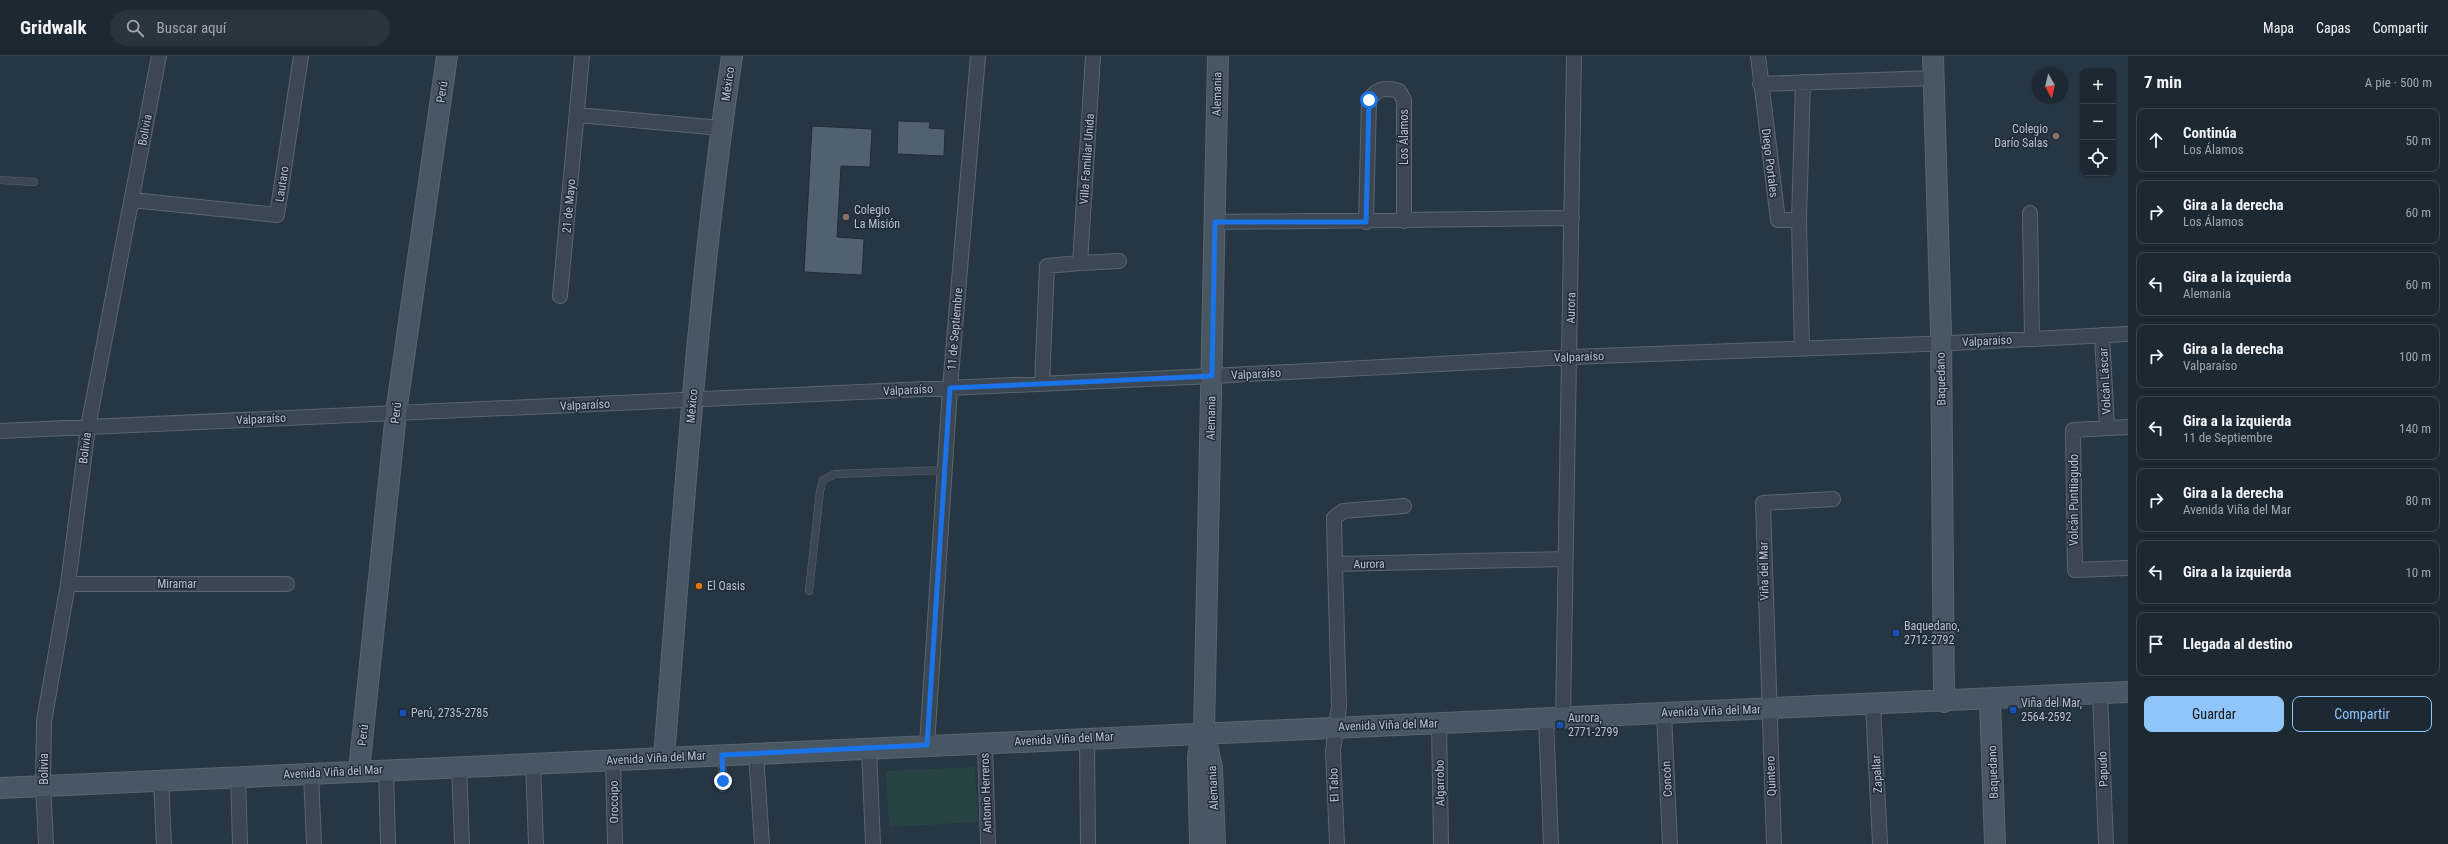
<!DOCTYPE html>
<html lang="es">
<meta charset="utf-8">
<style>
:root{--surface:#1c2832;--page:#29343e;--text:#f1f3f6;--muted:#a0a6ac;--line:#3a444d;--accent:#90c5f9}
body{margin:0;font-family:"Roboto Condensed",sans-serif;background:var(--page);color:var(--text)}
.controls{position:absolute;right:12px;top:12px;display:grid;overflow:hidden;border-radius:8px;box-shadow:0 1px 3px #0004}
.controls button{width:36px;height:36px;display:grid;place-items:center;padding:0;border:0;border-bottom:1px solid var(--line);background:var(--surface);color:var(--text);font:20px sans-serif}
.compass{position:absolute;left:2032px;top:12px;width:36px;height:36px;border-radius:50%;background:var(--surface);box-shadow:0 1px 3px #0004;rotate:172deg}
.stop{position:absolute;width:12px;height:12px;margin:-9px;border:3px solid #1a73e8;border-radius:50%;background:#fff}
.stop.end{background:#1a73e8;border-color:#fff;box-shadow:0 1px 4px #0008}
.list{margin:0;padding:0;list-style:none}
h2{display:flex;justify-content:space-between;align-items:center;height:52px;margin:0;padding:0 16px;font-size:17px}
h2 small{font-size:13px;font-weight:400;color:var(--muted)}
.list li{display:grid;grid-template-columns:26px 1fr auto;gap:12px;align-items:center;box-sizing:border-box;height:64px;margin:0 8px 8px;padding:0 8px;border:1px solid var(--line);border-radius:8px}
.list b{display:block;font-size:15px;white-space:nowrap}
.list p{margin:0;font-size:13px;white-space:nowrap;color:var(--muted)}
.list em{font-size:13px;font-style:normal;color:var(--muted)}
.actions{display:flex;gap:8px;padding:12px 16px}
.actions a{flex:1;padding:9px 0;border:1px solid var(--accent);border-radius:8px;text-align:center;font-size:14px;color:var(--accent)}
.actions .main{background:var(--accent);color:#111}
.icon{flex:none;width:22px;height:22px;fill:none;stroke:currentColor;stroke-width:2;stroke-linecap:round;stroke-linejoin:round}
.map{position:relative;flex:none;width:2128px;height:788px;overflow:hidden}
header{display:flex;align-items:center;gap:24px;box-sizing:border-box;height:56px;padding:0 20px;background:var(--surface);border-bottom:1px solid var(--line)}
header strong{font-size:19px}
nav{display:flex;gap:22px;margin-inline-start:auto;font-size:14px}
.search{width:280px;height:36px;background:var(--page);display:flex;align-items:center;gap:10px;box-sizing:border-box;padding:0 14px;border-radius:22px;color:var(--muted);font-size:15px}
main{display:flex}
aside{flex:1;background:var(--surface)}
.map>svg:first-child{display:block}
</style>
<header>
<strong>Gridwalk</strong>
<div class="search"><svg class="icon" aria-label="search" viewBox="0 0 24 24"><circle cx="10" cy="10" r="6"/><path d="M15 15l6 6"/></svg>Buscar aquí</div>
<nav><a>Mapa</a><a>Capas</a><a>Compartir</a></nav>
</header>
<main>
<div class="map">
<svg width="2128" height="788" viewBox="0 0 2128 788">
<rect width="100%" height="100%" fill="#263643"/>
<path fill="#284343" d="M975,711L978,766L889,771L886,715Z"/>
<path fill="#526170" stroke="#212e39" d="M898,65L930,66L929,72L945,73L944,100L897,98Z
M812,70L872,73L870,111L841,110L837,181L864,183L862,219L804,216Z"/>
<g fill="none" stroke-linecap="round" stroke-linejoin="round">
<defs>
<path id="lane" d="M0,124L34,126
M809,535L820,435L823,424L835,418L945,414
M722,701L723,732"/>
<path id="street" d="M1758,0L1778,164H1799
M1760,28L1934,22
M578,59L721,72
M132,144L277,159L301,0
M2030,157L2032,283
M1215,166L1572,162
M1366,166L1369,44C1377,32 1386,31 1399,35L1404,44V165
M1080,207L1119,205
M560,240L582,0
M2102,279L2107,371
M1802,293L1799,164L1803,26
M1042,328L1047,210L1080,207L1093,0
M2128,371L2073,374L2075,514L2128,512
M0,375L1212,320L1571,301L1952,287L2128,278
M1335,508L1334,462L1343,455L1404,450
M68,528H287
M2100,638L2106,788
M1873,648L1880,788
M1664,657L1670,788
M1546,662L1551,788
M1563,662L1574,0
M1439,667L1441,788
M1087,682L1088,788
M985,687L988,788
M927,689L950,332L978,0
M869,692L873,788
M756,697L762,788
M613,704L615,788
M533,707L536,788
M459,711L462,788
M386,714L388,788
M311,718L314,788
M238,721L240,788
M161,724L164,788
M46,788L43,730L44,665L68,528L88,371L159,0
M1337,788L1333,695L1339,650L1335,508L1565,503
M1774,788L1763,447L1833,443"/>
<path id="secondary" d="M1933,0L1941,276L1944,646
M1990,644L1995,788
M664,701C683,467 697,232 732,0
M359,715L396,357L447,0
M0,732L2128,636
M1200,788L1198,701L1201,684
M1215,788L1212,711L1204,677L1218,0"/>
</defs>
<use href="#lane" stroke="#59656f" stroke-width="8"/>
<use href="#street" stroke="#59656f" stroke-width="16"/>
<use href="#secondary" stroke="#59656f" stroke-width="22"/>
<use href="#lane" stroke="#3b4752" stroke-width="7"/>
<use href="#street" stroke="#3b4752" stroke-width="14"/>
<use href="#secondary" stroke="#495765" stroke-width="20"/>
</g>
<g fill="none" stroke-linecap="round" stroke-linejoin="round">
<path stroke="#1a73e8" stroke-width="5" d="M723,725L722,699L927,689L950,332L1212,320L1215,166H1366L1369,44"/>
</g>
<g fill="#8d6e63" stroke="#1f2c38" stroke-width="1.5">
<circle cx="2056" cy="80" r="4"/>
<circle cx="846" cy="161" r="4"/>
</g>
<circle fill="#e8710a" stroke="#1f2c38" stroke-width="1.5" cx="699" cy="530" r="4"/>
<g fill="#1a4fb4" stroke="#1f2c38" stroke-width="1.5">
<rect x="1892" y="573" width="8" height="8" rx="2"/>
<rect x="2009" y="650" width="8" height="8" rx="2"/>
<rect x="399" y="653" width="8" height="8" rx="2"/>
<rect x="1556" y="665" width="8" height="8" rx="2"/>
</g>
<g text-anchor="middle" stroke-width="3" stroke-linejoin="round" paint-order="stroke">
<g font-size="12" fill="#b8c2cc" stroke="#1f2c38">
<text transform="translate(728 28) rotate(-82)" y="4">México</text>
<text transform="translate(442 36) rotate(-82)" y="4">Perú</text>
<text transform="translate(1217 38) rotate(-89)" y="4">Alemania</text>
<text transform="translate(145 74) rotate(-79)" y="4">Bolivia</text>
<text transform="translate(1404 81) rotate(-90)" y="4">Los Álamos</text>
<text transform="translate(1087 103) rotate(-86)" y="4">Villa Familiar Unida</text>
<text transform="translate(1770 107) rotate(83)" y="4">Diego Portales</text>
<text transform="translate(282 128) rotate(-81)" y="4">Lautaro</text>
<text transform="translate(569 150) rotate(-85)" y="4">21 de Mayo</text>
<text transform="translate(1571 252) rotate(-89)" y="4">Aurora</text>
<text transform="translate(955 273) rotate(-85)" y="4">11 de Septiembre</text>
<text transform="translate(1987 285) rotate(-3)" y="4">Valparaíso</text>
<text transform="translate(1579 301) rotate(-2)" y="4">Valparaíso</text>
<text transform="translate(1256 318) rotate(-3)" y="4">Valparaíso</text>
<text transform="translate(1941 323) rotate(-91)" y="4">Baquedano</text>
<text transform="translate(2105 325) rotate(-93)" y="4">Volcán Láscar</text>
<text transform="translate(908 334) rotate(-3)" y="4">Valparaíso</text>
<text transform="translate(585 349) rotate(-3)" y="4">Valparaíso</text>
<text transform="translate(692 350) rotate(-85)" y="4">México</text>
<text transform="translate(396 357) rotate(-83)" y="4">Perú</text>
<text transform="translate(1211 362) rotate(-89)" y="4">Alemania</text>
<text transform="translate(261 363) rotate(-3)" y="4">Valparaíso</text>
<text transform="translate(85 392) rotate(-83)" y="4">Bolivia</text>
<text transform="translate(2074 444) rotate(-90)" y="4">Volcán Puntiiagudo</text>
<text transform="translate(1369 508) rotate(-1)" y="4">Aurora</text>
<text transform="translate(1764 515) rotate(-91)" y="4">Viña del Mar</text>
<text x="177" y="532">Miramar</text>
<text transform="translate(1711 655) rotate(-2)" y="4">Avenida Viña del Mar</text>
<text transform="translate(1388 669) rotate(-2)" y="4">Avenida Viña del Mar</text>
<text transform="translate(363 679) rotate(-84)" y="4">Perú</text>
<text transform="translate(1064 683) rotate(-3)" y="4">Avenida Viña del Mar</text>
<text transform="translate(656 702) rotate(-3)" y="4">Avenida Viña del Mar</text>
<text transform="translate(44 713) rotate(-90)" y="4">Bolivia</text>
<text transform="translate(2103 713) rotate(-92)" y="4">Papudo</text>
<text transform="translate(333 716) rotate(-3)" y="4">Avenida Viña del Mar</text>
<text transform="translate(1993 716) rotate(-92)" y="4">Baquedano</text>
<text transform="translate(1877 718) rotate(-93)" y="4">Zapallar</text>
<text transform="translate(1771 720) rotate(-92)" y="4">Quintero</text>
<text transform="translate(1667 723) rotate(-93)" y="4">Concón</text>
<text transform="translate(1440 727) rotate(-91)" y="4">Algarrobo</text>
<text transform="translate(1334 729) rotate(-92)" y="4">El Tabo</text>
<text transform="translate(1213 732) rotate(-93)" y="4">Alemania</text>
<text transform="translate(986 737) rotate(-92)" y="4">Antonio Herreros</text>
<text transform="translate(614 746) rotate(-91)" y="4">Orocoipo</text>
</g>
<g font-size="12" fill="#b8c2cc" stroke="#1f2c38" text-anchor="start">
<text x="2048" y="77" text-anchor="end">Colegio<tspan x="2048" dy="14">Darío Salas</tspan></text>
<text x="854" y="158">Colegio<tspan x="854" dy="14">La Misión</tspan></text>
<text x="707" y="534">El Oasis</text>
<text x="1904" y="574">Baquedano,<tspan x="1904" dy="14">2712-2792</tspan></text>
<text x="2021" y="651">Viña del Mar,<tspan x="2021" dy="14">2564-2592</tspan></text>
<text x="411" y="661">Perú, 2735-2785</text>
<text x="1568" y="666">Aurora,<tspan x="1568" dy="14">2771-2799</tspan></text>
</g>
</g>
</svg>
<div class="controls">
<button>+</button>
<button>−</button>
<button><svg class="icon" aria-label="locate" viewBox="0 0 24 24"><circle cx="12" cy="12" r="6"/><path d="M12 2v4M12 18v4M2 12h4M18 12h4"/></svg></button>
</div>
<svg class="compass" viewBox="-18 -18 36 36"><path d="M0-13l5 13h-10z" fill="#e53935"/><path d="M0 13l5-13h-10z" fill="#a0a6ac"/></svg>
<div class="stop" style="left:1369px;top:44px"></div>
<div class="stop end" style="left:723px;top:725px"></div>
</div>
<aside>
<h2>7 min<small>A pie · 500 m</small></h2>
<ul class="list">
<li><svg class="icon" aria-label="ahead" viewBox="0 0 24 24"><path d="M12 20V5M6 11l6-6 6 6"/></svg><div><b>Continúa</b><p>Los Álamos</p></div><em>50 m</em></li>
<li><svg class="icon" aria-label="right" viewBox="0 0 24 24"><path d="M7 20v-9h11M14 6l5 5-5 5"/></svg><div><b>Gira a la derecha</b><p>Los Álamos</p></div><em>60 m</em></li>
<li><svg class="icon" aria-label="left" viewBox="0 0 24 24"><path d="M17 20v-9H6M10 6l-5 5 5 5"/></svg><div><b>Gira a la izquierda</b><p>Alemania</p></div><em>60 m</em></li>
<li><svg class="icon" aria-label="right" viewBox="0 0 24 24"><path d="M7 20v-9h11M14 6l5 5-5 5"/></svg><div><b>Gira a la derecha</b><p>Valparaíso</p></div><em>100 m</em></li>
<li><svg class="icon" aria-label="left" viewBox="0 0 24 24"><path d="M17 20v-9H6M10 6l-5 5 5 5"/></svg><div><b>Gira a la izquierda</b><p>11 de Septiembre</p></div><em>140 m</em></li>
<li><svg class="icon" aria-label="right" viewBox="0 0 24 24"><path d="M7 20v-9h11M14 6l5 5-5 5"/></svg><div><b>Gira a la derecha</b><p>Avenida Viña del Mar</p></div><em>80 m</em></li>
<li><svg class="icon" aria-label="left" viewBox="0 0 24 24"><path d="M17 20v-9H6M10 6l-5 5 5 5"/></svg><div><b>Gira a la izquierda</b></div><em>10 m</em></li>
<li><svg class="icon" aria-label="arrive" viewBox="0 0 24 24"><path d="M6 21V4h12l-3 4 3 4H6"/></svg><div><b>Llegada al destino</b></div></li>
</ul>
<div class="actions"><a class="main">Guardar</a><a>Compartir</a></div>
</aside>
</main>
